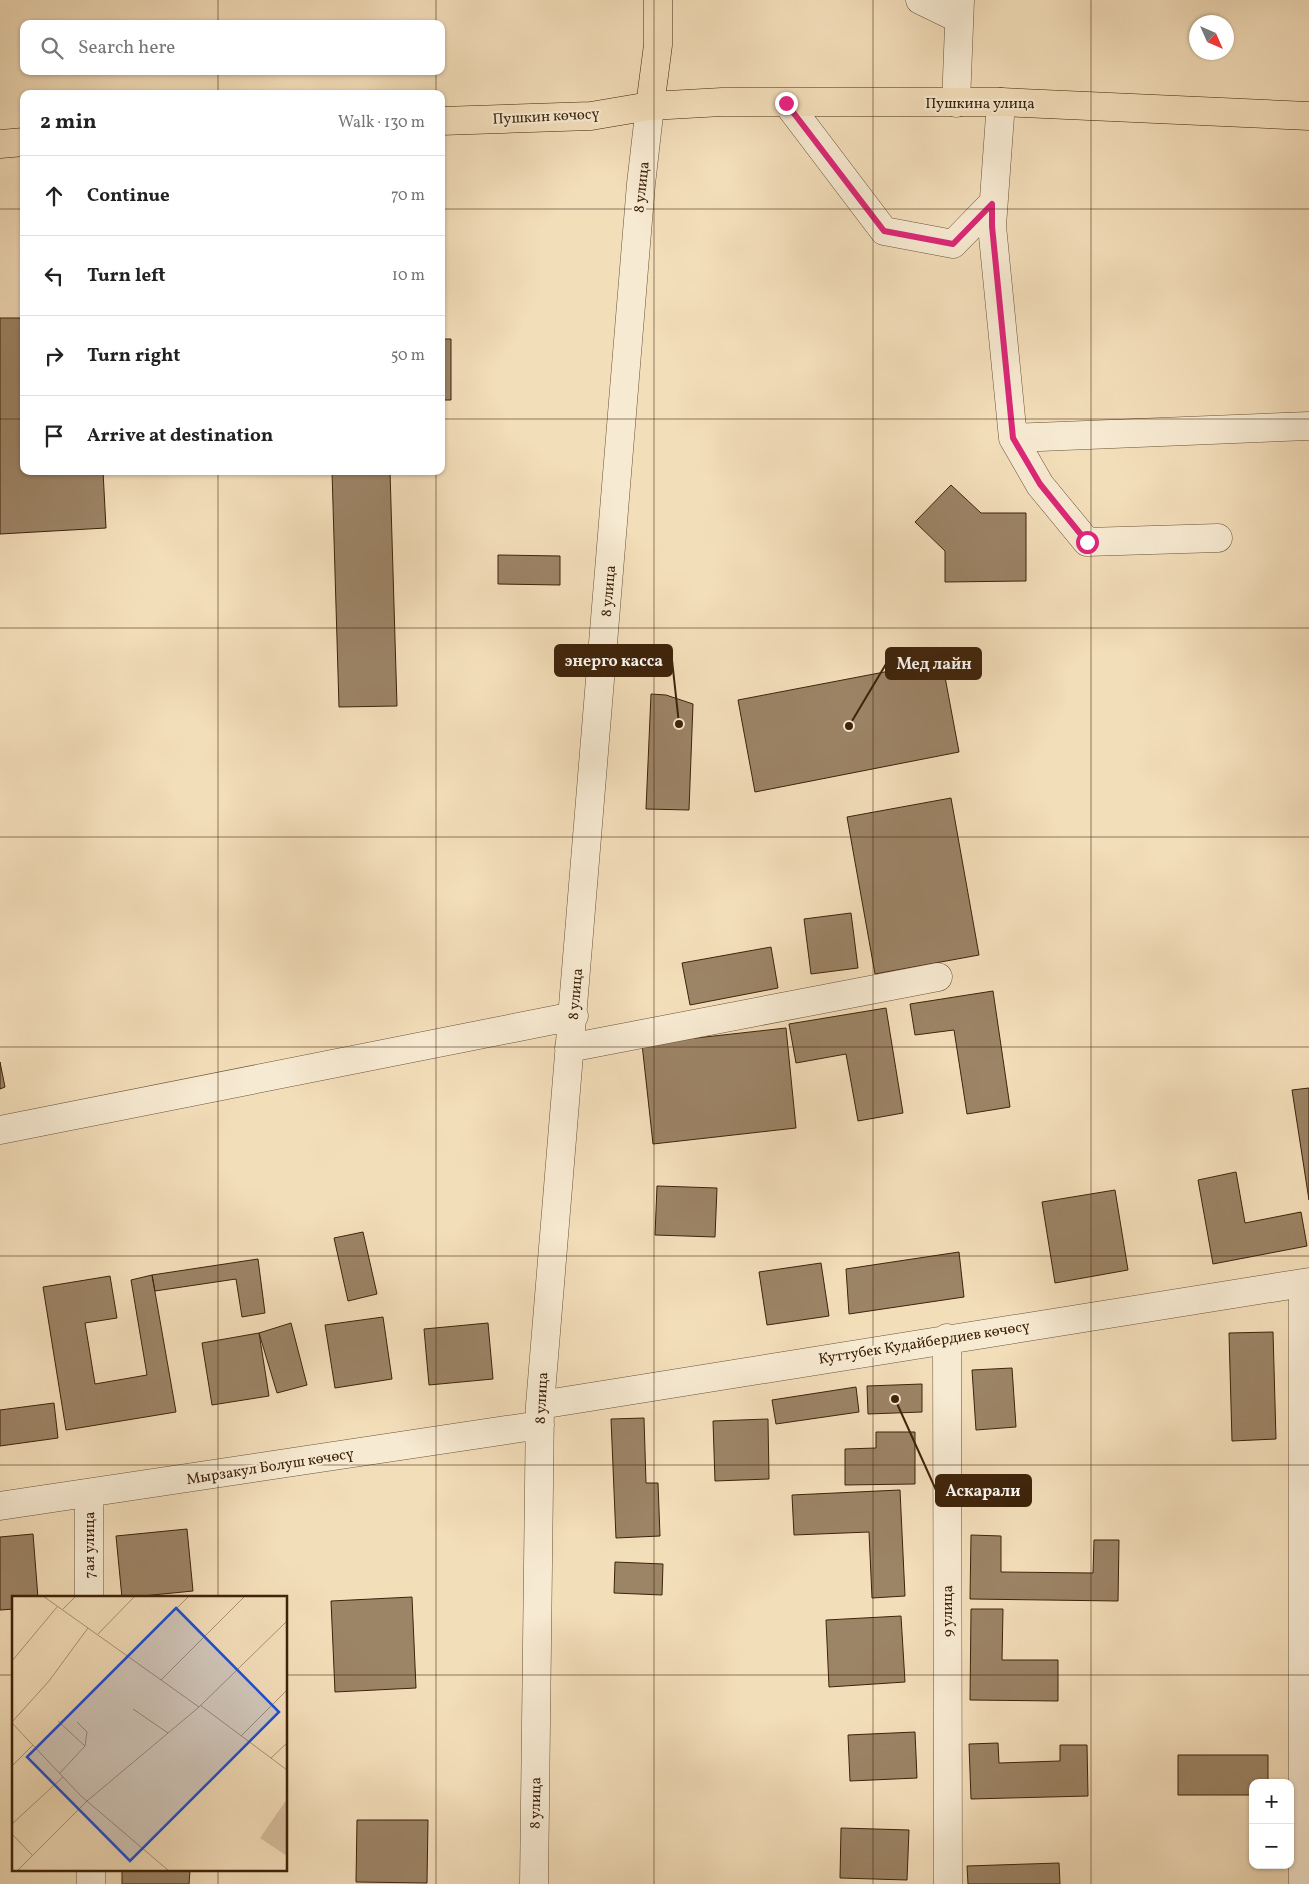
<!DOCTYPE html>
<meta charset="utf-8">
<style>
:root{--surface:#fff;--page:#f6f6f6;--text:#222;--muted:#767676;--line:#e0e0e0}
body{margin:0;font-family:Vollkorn,serif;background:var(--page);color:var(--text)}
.controls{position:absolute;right:15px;bottom:15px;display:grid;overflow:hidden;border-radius:10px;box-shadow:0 1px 4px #0004}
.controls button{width:45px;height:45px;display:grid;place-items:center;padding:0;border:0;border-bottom:1px solid var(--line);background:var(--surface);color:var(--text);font:25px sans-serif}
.compass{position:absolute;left:1189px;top:15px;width:45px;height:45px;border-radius:50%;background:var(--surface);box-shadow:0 1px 4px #0004;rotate:135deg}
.stop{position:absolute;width:15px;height:15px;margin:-11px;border:4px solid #db2777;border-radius:50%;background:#fff}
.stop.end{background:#db2777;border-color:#fff;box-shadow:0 1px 5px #0008}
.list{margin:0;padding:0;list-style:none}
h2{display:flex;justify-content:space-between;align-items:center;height:65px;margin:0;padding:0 20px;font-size:21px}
h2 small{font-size:16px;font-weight:400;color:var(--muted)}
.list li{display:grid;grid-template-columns:32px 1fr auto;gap:15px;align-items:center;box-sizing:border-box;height:80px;padding:0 20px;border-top:1px solid var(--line)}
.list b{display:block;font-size:19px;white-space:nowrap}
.list em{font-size:16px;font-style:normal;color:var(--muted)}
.icon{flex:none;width:28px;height:28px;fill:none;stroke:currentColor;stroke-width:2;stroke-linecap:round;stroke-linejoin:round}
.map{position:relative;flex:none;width:1309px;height:1884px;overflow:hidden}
.search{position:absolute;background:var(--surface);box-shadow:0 1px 4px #0004;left:20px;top:20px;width:425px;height:55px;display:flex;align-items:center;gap:12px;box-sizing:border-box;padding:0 18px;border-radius:10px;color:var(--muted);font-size:19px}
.panel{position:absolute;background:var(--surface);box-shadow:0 1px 4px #0004;left:20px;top:90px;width:425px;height:385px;border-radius:10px}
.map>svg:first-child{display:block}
</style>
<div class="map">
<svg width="1309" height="1884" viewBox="0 0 1309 1884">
<rect width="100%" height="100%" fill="#f3deba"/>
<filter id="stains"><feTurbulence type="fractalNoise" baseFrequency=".004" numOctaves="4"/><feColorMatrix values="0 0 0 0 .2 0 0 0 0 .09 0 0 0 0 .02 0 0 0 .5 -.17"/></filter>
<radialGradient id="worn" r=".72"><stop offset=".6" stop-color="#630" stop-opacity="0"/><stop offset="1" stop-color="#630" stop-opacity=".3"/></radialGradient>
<path fill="#9c8466" stroke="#3e230a" d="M0,318H24V471H103L106,528L0,534Z
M441,339H451V400H441Z
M332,471H390L397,706L339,707Z
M951,485L981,513H1026V581L945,582V551L915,522Z
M498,555L560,556V585L498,584Z
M942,661L959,752L755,792L738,700Z
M651,694L666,695L693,704L689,810L646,809Z
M951,798L979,955L875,974L847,817Z
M851,913L858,968L811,974L804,919Z
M771,947L778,988L690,1005L682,963Z
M993,991L1010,1107L967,1114L954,1030L915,1035L910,1004Z
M886,1008L903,1113L858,1121L846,1054L796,1063L789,1024Z
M786,1028L796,1128L653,1144L642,1044Z
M0,1062L5,1087L0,1089Z
M1309,1088V1200L1292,1090Z
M1236,1172L1245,1223L1301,1212L1307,1246L1213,1264L1198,1180Z
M657,1186L717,1188L715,1237L655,1235Z
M1115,1190L1128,1270L1055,1283L1042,1202Z
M363,1232L377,1294L348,1301L334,1238Z
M959,1252L964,1297L849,1314L846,1269Z
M258,1259L265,1313L242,1317L236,1279L155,1291L152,1275Z
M821,1263L829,1316L767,1325L759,1272Z
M152,1275L176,1412L66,1430L43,1287L110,1276L117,1318L85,1323L95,1384L147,1375L131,1280Z
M383,1317L392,1379L335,1388L325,1325Z
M291,1323L307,1385L277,1393L259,1333Z
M488,1323L493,1379L429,1385L424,1329Z
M1273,1332L1276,1439L1232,1441L1229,1333Z
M259,1333L269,1396L212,1405L202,1343Z
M1012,1368L1016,1427L976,1430L972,1370Z
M922,1384V1412L868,1414L867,1386Z
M856,1387L859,1412L776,1424L772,1400Z
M54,1403L58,1438L0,1446V1410Z
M644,1418L646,1483H658L660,1536L616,1538L611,1419Z
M768,1419L769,1479L715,1481L713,1421Z
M876,1432H915V1484L845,1485V1449L876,1448Z
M900,1490L905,1596L872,1598L869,1532L794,1535L792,1495Z
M187,1529L193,1591L122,1598L116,1536Z
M33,1534L38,1598H14V1609L0,1610V1537Z
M971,1535L1001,1536V1572L1093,1573L1094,1540H1119L1118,1601L970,1599Z
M615,1562L663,1564L662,1595L614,1593Z
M412,1597L416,1688L335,1692L331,1601Z
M971,1609H1003L1002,1660H1058V1701L970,1700Z
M901,1616L905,1682L829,1687L826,1620Z
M915,1732L917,1778L850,1781L848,1735Z
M998,1743L999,1763L1060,1761V1745H1087L1088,1796L971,1799L969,1744Z
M1178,1755H1268V1783H1253V1795H1178Z
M357,1820H428L427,1883L356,1882Z
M841,1828L909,1830L907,1880L840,1878Z
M1059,1863L1060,1884H968L967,1866Z
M122,1870H190L189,1884H122Z"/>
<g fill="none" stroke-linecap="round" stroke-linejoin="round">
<defs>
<path id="minor" d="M920,0L959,19
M1001,102L992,226L1013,438L1309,426
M787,103L884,231L953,244L992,204
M956,103L960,0
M1013,438L1040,485L1087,542L1218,538
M569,1048L938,977
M0,1130L574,1016
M947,1338L948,1884
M540,1405L1309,1282
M89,1493V1598
M0,1506L540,1425
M91,1870V1884
M534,1884L540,1405L641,184L650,106
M1303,1884V1283"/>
<path id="major" d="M650,106L658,45V0"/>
<path id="highway" d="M441,121L591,116L650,106L722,102H1001L1309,116
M0,144L24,142"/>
</defs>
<use href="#minor" stroke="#6b5236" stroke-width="29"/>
<use href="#major" stroke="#3e230a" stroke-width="29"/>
<use href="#highway" stroke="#3e230a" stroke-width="29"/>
<use href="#minor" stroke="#f7ead2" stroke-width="28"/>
<use href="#major" stroke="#f3deba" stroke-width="28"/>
<use href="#highway" stroke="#f3deba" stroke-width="28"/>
</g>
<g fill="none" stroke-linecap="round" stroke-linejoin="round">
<path stroke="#db2777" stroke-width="6" d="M786,103L884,231L953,244L992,204V226L1013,438L1040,484L1087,542"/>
</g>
<path fill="none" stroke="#3e230a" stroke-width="1" stroke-opacity="0.55" d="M218,0V24M436,0V24M654,0V1884M873,0V1884M1091,0V1884M218,71V94M436,71V94M0,209H24M441,209H1309M0,419H24M441,419H1309M218,471V1598M436,471V1884M0,628H1309M0,837H1309M0,1047H1309M0,1256H1309M0,1465H1309M0,1675H14M286,1675H1309M218,1870V1884"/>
<g text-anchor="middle" stroke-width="4.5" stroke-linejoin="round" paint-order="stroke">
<g font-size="15" fill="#3e230a" stroke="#f7ead2">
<text x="980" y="108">Пушкина улица</text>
<text transform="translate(546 116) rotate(-3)" y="5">Пушкин көчөсү</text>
<text transform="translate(641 187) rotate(-84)" y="5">8 улица</text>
<text transform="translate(608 591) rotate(-85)" y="5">8 улица</text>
<text transform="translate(575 994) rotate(-85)" y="5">8 улица</text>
<text transform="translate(924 1342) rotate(-9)" y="5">Куттубек Кудайбердиев көчөсү</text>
<text transform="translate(541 1398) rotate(-87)" y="5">8 улица</text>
<text transform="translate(270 1466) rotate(-9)" y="5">Мырзакул Болуш көчөсү</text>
<text transform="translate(89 1545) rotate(-90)" y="5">7ая улица</text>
<text transform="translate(947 1611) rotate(-90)" y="5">9 улица</text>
<text transform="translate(535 1803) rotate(-89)" y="5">8 улица</text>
</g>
</g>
<g transform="translate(12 1596)">
<rect width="275" height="275" fill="#f3deba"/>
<path d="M275,203V260L248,242Z" fill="#d4be9c"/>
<path fill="none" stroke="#ab9374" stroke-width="1" d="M31,0L187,111M51,13L64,0M86,38L123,0M117,60L177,0M0,65L45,11M149,84L233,0M188,109L275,174M121,113L156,137M46,125L73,150L47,178M0,126L37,85L76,32M65,126L75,136L73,150M0,127L69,200L157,275M229,140L275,94M259,162L275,147M0,170L21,149M75,205L187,111L275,25M0,228L51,181M0,238L20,259M5,275L75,205"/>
<path fill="#1d4ed8" fill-opacity="0.15" stroke="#1d4ed8" stroke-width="2.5" d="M164,12L267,116L118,265L15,161Z"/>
<rect width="275" height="275" fill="none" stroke="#3e230a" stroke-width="2.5"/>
</g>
<path fill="none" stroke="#3e230a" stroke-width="2" d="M679 724L672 660M849 726L886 664M895 1399L936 1490"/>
<g fill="#3e230a" stroke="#f7ead2" stroke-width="2">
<circle cx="679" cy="724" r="5"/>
<circle cx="849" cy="726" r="5"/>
<circle cx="895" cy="1399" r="5"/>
</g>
<g fill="#3e230a" stroke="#3e230a" stroke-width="2">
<rect x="555" y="645" width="117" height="31" rx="5"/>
<rect x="886" y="648" width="95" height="31" rx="5"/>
<rect x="936" y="1475" width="95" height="31" rx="5"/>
</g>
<g font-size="16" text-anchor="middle" font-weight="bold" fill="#fff">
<text x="614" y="666">энерго касса</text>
<text x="934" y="669">Мед лайн</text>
<text x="983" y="1496">Аскарали</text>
</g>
<rect width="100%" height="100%" filter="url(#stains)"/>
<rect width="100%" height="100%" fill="url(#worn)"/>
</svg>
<div class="controls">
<button>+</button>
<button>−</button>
</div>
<svg class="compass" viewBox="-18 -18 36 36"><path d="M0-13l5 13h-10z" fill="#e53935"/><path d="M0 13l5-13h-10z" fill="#767676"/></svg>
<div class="stop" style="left:1087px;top:542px"></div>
<div class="stop end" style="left:786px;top:103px"></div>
<div class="search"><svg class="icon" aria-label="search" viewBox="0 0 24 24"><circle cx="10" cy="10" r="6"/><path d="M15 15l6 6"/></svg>Search here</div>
<section class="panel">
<h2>2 min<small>Walk · 130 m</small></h2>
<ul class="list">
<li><svg class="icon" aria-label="ahead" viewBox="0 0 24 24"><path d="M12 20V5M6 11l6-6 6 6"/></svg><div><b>Continue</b></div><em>70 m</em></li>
<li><svg class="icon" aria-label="left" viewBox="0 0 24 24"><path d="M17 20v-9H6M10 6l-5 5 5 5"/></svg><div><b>Turn left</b></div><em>10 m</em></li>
<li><svg class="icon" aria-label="right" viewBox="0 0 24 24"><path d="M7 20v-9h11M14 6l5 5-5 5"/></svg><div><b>Turn right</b></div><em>50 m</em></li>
<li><svg class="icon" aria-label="arrive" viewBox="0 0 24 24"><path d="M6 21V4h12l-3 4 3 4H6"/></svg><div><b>Arrive at destination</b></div></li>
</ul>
</section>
</div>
